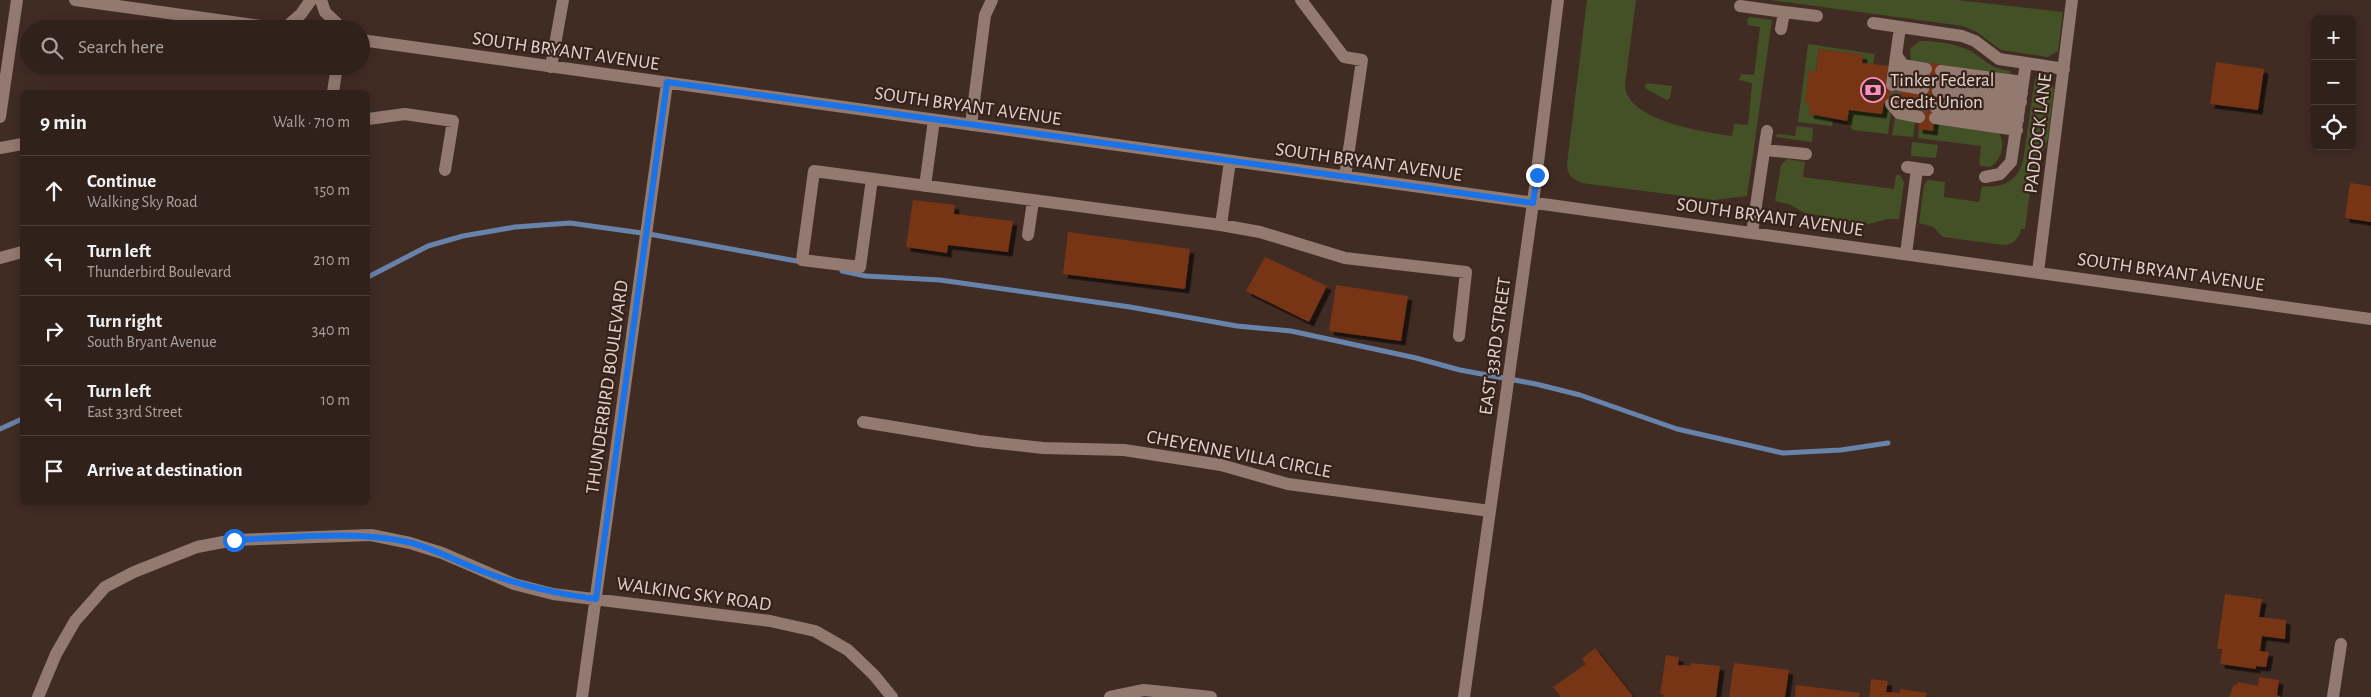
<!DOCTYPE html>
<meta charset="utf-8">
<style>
:root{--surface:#31211b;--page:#3d2e28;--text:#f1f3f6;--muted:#a8a3a3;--line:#4c3e3a}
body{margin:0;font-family:"Alegreya Sans",sans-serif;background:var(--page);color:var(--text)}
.controls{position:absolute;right:15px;top:15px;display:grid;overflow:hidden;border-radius:8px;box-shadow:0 2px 12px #0003}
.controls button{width:45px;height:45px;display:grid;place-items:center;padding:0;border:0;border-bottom:1px solid var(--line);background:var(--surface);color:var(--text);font:25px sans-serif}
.stop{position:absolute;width:15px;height:15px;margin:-11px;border:4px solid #1a73e8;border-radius:50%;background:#fff}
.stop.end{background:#1a73e8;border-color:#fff;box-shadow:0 1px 5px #0008}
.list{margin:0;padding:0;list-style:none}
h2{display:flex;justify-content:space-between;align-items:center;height:65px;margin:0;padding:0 20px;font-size:21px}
h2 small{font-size:16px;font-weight:400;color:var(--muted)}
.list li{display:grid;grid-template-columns:32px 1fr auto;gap:15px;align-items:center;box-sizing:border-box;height:70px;padding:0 20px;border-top:1px solid var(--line)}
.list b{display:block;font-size:19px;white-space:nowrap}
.list p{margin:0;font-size:16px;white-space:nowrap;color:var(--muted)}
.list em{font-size:16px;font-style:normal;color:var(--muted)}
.icon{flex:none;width:28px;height:28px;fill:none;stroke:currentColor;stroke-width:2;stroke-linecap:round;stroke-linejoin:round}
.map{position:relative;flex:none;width:2371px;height:697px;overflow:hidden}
.search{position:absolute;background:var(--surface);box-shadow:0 2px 12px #0003;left:20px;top:20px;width:350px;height:55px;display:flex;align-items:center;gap:12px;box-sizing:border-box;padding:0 18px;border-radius:28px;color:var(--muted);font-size:19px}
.panel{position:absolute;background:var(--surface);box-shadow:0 2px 12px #0003;left:20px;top:90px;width:350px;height:415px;border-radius:8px}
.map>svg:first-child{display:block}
</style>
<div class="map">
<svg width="2371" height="697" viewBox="0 0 2371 697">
<defs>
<filter id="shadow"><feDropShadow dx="4.5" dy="4.5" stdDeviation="0" flood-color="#0009"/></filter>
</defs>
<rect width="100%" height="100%" fill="#412c24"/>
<path fill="#445126" d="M1587,0H1636L1625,85C1626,121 1705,132 1732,136L1734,124L1748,125L1752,83L1739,80L1741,74L1754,75L1760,27L1748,25L1747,19L1750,17L1772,20L1747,196L1714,200L1582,183C1572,179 1567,175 1567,164Z
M1770,0H1957L2063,12L2058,51L2048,57L2001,50L1977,32L1963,26Z
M1920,41C1934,41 1953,43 1966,49C1984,57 1987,68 2010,71L2011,74L1911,61L1910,49Z
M1808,44L1875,54L1873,64L1862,63L1863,55L1819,49L1809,114L1833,119L1832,126L1798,122Z
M2037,76L2048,78L2054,89L2048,139L2032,176L2025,229H2021C2020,238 2013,245 2003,245L1943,237L1933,227L1919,223L1924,185L1928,180L1945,182L1944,197L1979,202L1982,186C2001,189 2018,181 2023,161L2035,79Z
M1647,83L1672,86L1670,98L1667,100L1646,89L1645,86Z
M1884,103L1891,113L1888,134L1853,130L1846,121L1849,110L1882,114Z
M1895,117L1915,121L1913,137L1892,135Z
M1934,124L1999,133C2006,144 2001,161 1990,167L1981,166L1979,164L1981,146L1918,138L1919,129L1933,131Z
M1797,126L1813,128L1812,142L1776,137L1777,134L1795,136Z
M1912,142L1938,145L1936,158L1911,156Z
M1787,159L1805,162L1803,177L1894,189L1896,175H1900L1904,182L1899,219H1887L1869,224L1805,213L1789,204L1775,201L1781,165Z"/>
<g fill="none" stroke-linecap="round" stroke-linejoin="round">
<path stroke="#6883aa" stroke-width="5" d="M842,271L866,276L940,280L1130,307L1237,326L1291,331L1416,358L1460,370L1536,384L1580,395L1677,429L1783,453L1841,450L1888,443
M368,277L428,246L463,236L515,227L570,223L649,234L802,262
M0,429L22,419"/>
</g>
<path fill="#783515" filter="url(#shadow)" d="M1819,49L1863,55L1862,63L1890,66L1923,90L1927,63L1942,64L1933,131L1918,129L1921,108L1884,103L1882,114L1849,110L1847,121L1809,114L1810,104L1805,103L1809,71L1816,72Z
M2216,62L2264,69L2258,110L2210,104Z
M2350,183L2371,186V222L2345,218Z
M913,200L955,205L954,214L1013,221L1008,252L948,245L947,253L906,247Z
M1068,232L1190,249L1185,289L1063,274Z
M1265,257L1327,286L1309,322L1246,291Z
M1336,285L1408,296L1401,341L1329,331Z
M2225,594L2262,599L2259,617L2286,620L2285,639L2262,636L2260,651L2269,652L2266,667L2256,666V669L2220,664L2222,649H2217Z
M1595,648L1633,696L1632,697H1561L1553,687L1586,664L1582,659Z
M1666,655L1679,657L1678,665L1690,666L1691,663L1720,666L1716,697H1663L1664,695L1660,694Z
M1734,663L1789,670L1785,697H1729Z
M2259,677L2279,680L2277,695L2281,697H2229L2234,685H2237L2238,682L2258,686Z
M1871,679L1888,681L1886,692L1900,693V689L1927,693L1926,697H1869Z
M1796,685L1860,693L1859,697H1795Z"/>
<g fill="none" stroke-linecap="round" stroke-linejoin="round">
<path stroke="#59453e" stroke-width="12" stroke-dasharray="12 6" stroke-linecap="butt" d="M1895,86L1896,100L1899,103L1936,108"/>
<path stroke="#937a70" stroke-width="12" d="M75,0L283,29
M321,0L325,12L343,29
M1301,0L1344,57L1362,60L1345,177
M1740,6L1784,12
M1873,23L1962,36L1975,41L1999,59L2026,63L2011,162L2000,174L1985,177
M284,29L301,14L311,0
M1781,29L1784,12L1817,16
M361,40L2371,319
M1897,56L1903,65L1926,69
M2026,63L2064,69
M1898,65L1902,76L1925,79
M551,67L563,0
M1897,70L1900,85L1923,89
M1941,71L2023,82
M1940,81L2022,93
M1892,85L1900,27
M1938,91L2021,102
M333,92L337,66
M1950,102L2019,111
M1891,104L1899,113L1919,117
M1936,108L2018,120
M0,117L17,0
M1935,118L2017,130
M368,119L405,114L453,121L445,170
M971,125L985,15L992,0
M0,148L22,144
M1765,150L1806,154
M1230,161L1221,225L1260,232L1345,258L1466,272L1459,336
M1907,167L1928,170
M872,179L860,267L802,260L814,171L1221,225
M925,186L934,120
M1752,233L1767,131
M1028,235L1033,201
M1906,254L1917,169
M0,258L22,252
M2038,272L2072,0
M863,422L979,441L1043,448L1124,450L1221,465L1288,484L1490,511
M38,697L56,654L75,621L105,587L134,572L197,547L234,540L371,535L410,543L442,553L514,584L553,594L770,621L815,631L848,650L874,675L892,697
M582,697L667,83
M1110,697L1144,690L1211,697
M1464,697L1533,203L1558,0
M2333,697L2341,644"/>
</g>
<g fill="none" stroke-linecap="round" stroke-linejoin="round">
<path stroke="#1a73e8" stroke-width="6" d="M234,540C291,538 351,530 408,542C434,548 457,562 482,571C520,586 556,594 596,599L667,82L1533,203L1537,175"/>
</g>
<defs>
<symbol id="bank-ring" viewBox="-11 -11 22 22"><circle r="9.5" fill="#37221a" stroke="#fd8ebf" stroke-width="1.5"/><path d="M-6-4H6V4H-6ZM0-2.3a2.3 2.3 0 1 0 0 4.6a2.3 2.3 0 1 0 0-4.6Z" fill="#fd8ebf"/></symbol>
</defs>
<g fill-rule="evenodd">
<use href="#bank-ring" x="1859" y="76" width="28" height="28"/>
</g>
<g text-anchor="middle" stroke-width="4.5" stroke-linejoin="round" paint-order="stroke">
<g font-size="19" fill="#e1d3ce" stroke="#37221a">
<text transform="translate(566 50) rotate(8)" y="7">SOUTH BRYANT AVENUE</text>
<text transform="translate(968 105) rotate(8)" y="7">SOUTH BRYANT AVENUE</text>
<text transform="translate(2037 133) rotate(-83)" y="7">PADDOCK LANE</text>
<text transform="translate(1369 161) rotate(8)" y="7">SOUTH BRYANT AVENUE</text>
<text transform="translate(1770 216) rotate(8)" y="7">SOUTH BRYANT AVENUE</text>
<text transform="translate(2171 271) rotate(8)" y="7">SOUTH BRYANT AVENUE</text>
<text transform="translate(1494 346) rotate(-82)" y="7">EAST 33RD STREET</text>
<text transform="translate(606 387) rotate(-82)" y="7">THUNDERBIRD BOULEVARD</text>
<text transform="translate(1239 453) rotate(11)" y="7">CHEYENNE VILLA CIRCLE</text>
<text transform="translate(694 593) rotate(8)" y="7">WALKING SKY ROAD</text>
</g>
<g font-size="19" fill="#e1d3ce" stroke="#37221a" text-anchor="start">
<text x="1890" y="86">Tinker Federal<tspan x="1890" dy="22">Credit Union</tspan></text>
</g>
</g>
</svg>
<div class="controls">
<button>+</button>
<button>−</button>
<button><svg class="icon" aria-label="locate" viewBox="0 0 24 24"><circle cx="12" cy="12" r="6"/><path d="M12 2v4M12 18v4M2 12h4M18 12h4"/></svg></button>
</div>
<div class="stop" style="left:234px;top:540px"></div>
<div class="stop end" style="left:1537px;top:175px"></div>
<div class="search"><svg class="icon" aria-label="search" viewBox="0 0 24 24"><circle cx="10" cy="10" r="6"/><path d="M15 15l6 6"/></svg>Search here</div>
<section class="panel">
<h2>9 min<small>Walk · 710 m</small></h2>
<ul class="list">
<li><svg class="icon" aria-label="ahead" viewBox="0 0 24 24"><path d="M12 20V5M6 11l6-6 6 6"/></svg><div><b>Continue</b><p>Walking Sky Road</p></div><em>150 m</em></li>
<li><svg class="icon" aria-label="left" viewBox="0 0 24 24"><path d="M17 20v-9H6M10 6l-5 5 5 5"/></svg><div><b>Turn left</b><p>Thunderbird Boulevard</p></div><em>210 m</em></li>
<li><svg class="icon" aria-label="right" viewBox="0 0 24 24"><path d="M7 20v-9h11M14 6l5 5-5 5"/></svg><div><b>Turn right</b><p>South Bryant Avenue</p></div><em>340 m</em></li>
<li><svg class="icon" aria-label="left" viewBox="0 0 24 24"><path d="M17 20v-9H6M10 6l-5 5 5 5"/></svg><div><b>Turn left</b><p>East 33rd Street</p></div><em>10 m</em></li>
<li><svg class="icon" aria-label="arrive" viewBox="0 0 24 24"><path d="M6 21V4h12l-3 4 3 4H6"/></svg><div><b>Arrive at destination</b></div></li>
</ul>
</section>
</div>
